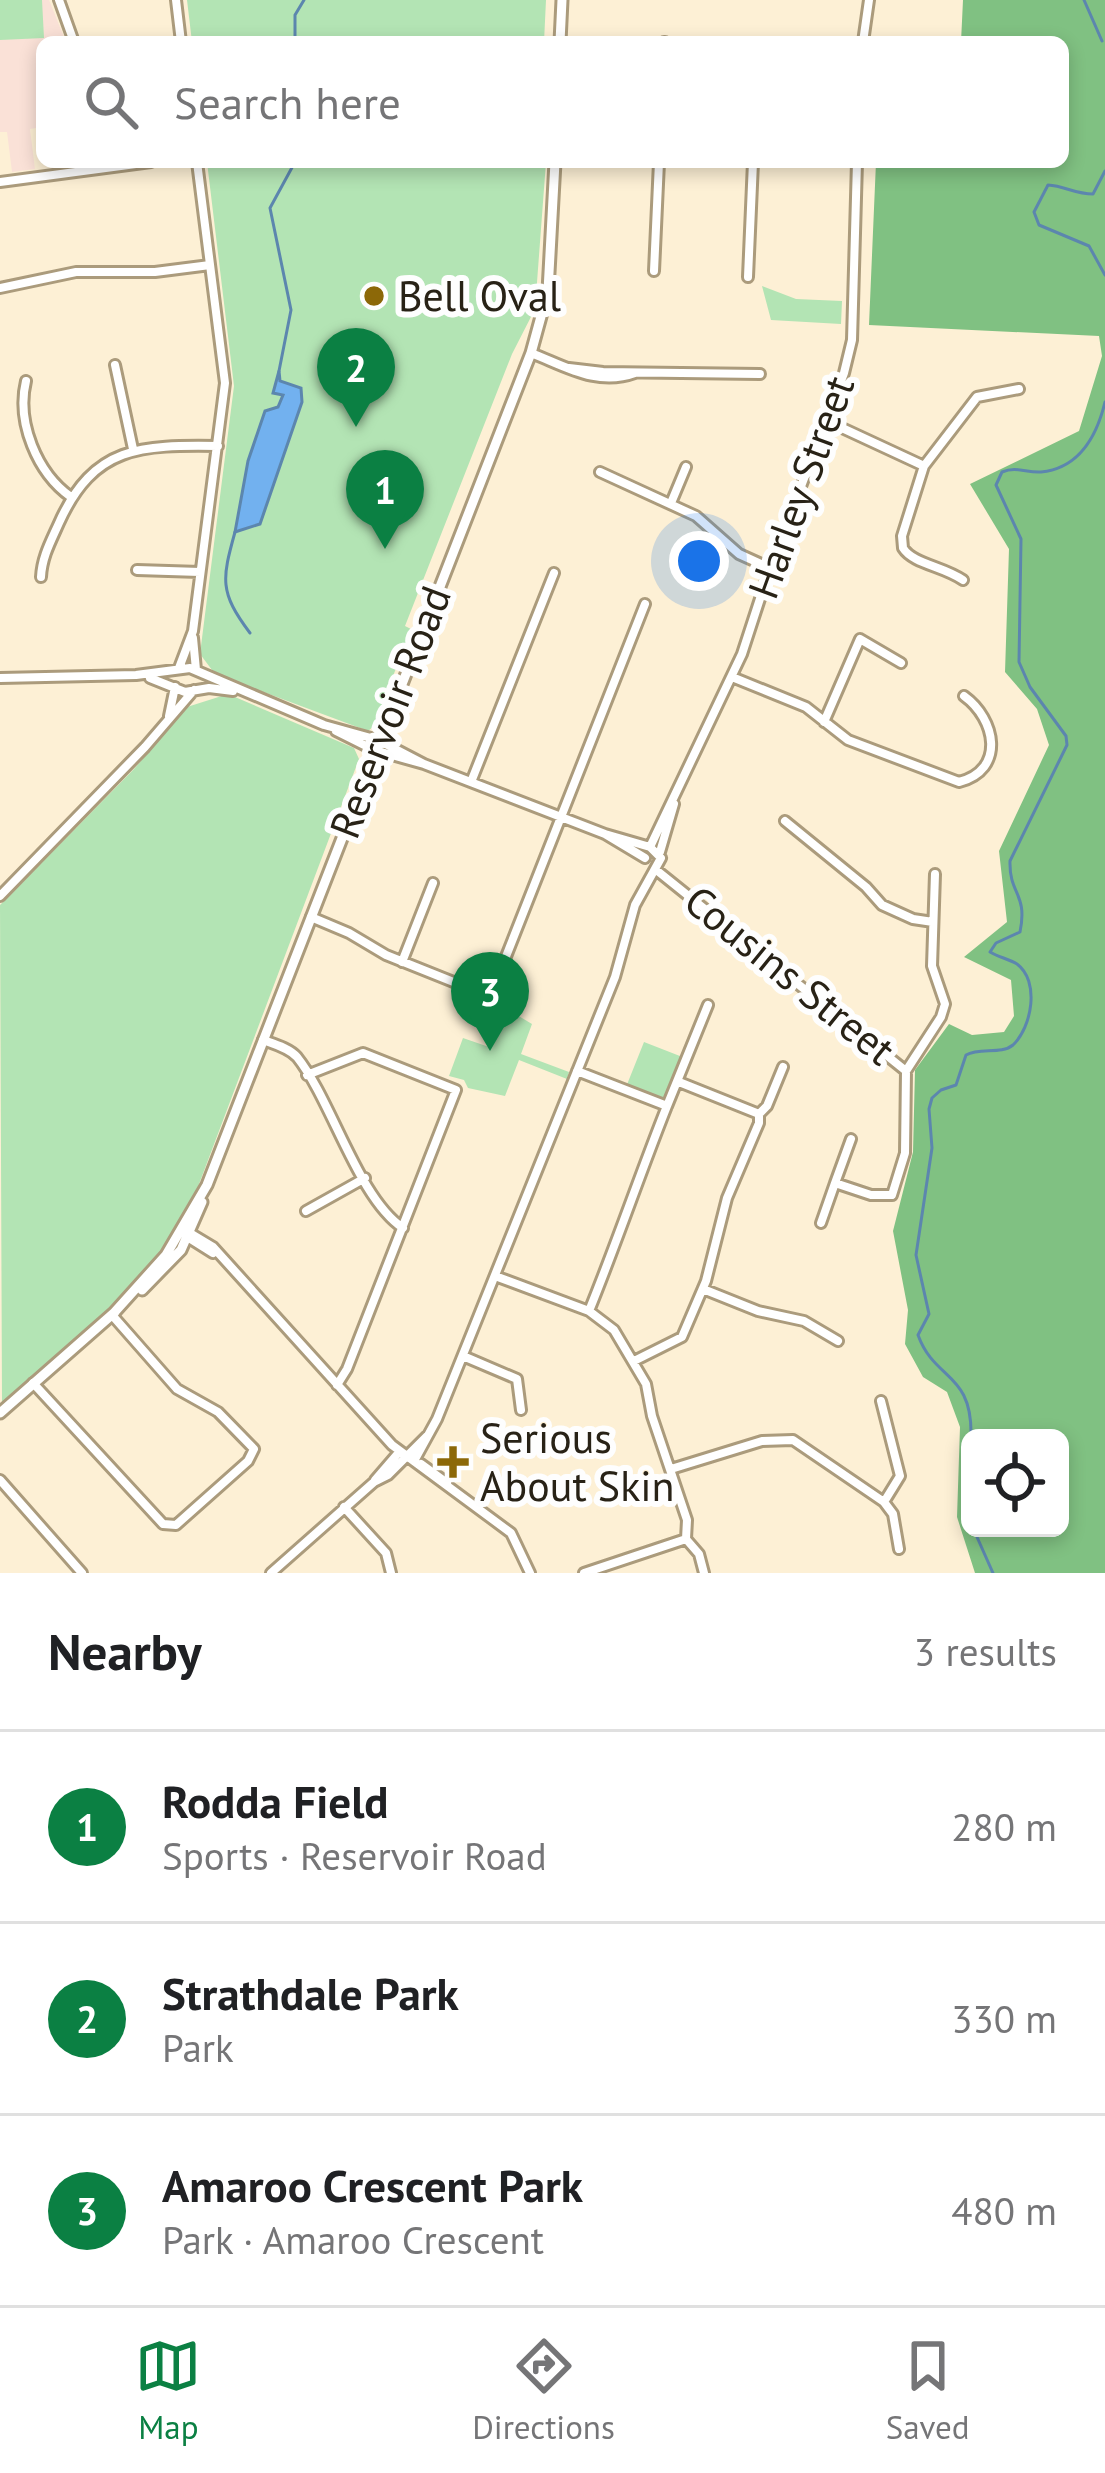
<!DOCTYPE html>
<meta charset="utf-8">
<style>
:root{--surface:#fff;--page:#f2f2f2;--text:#202124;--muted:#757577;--line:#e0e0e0;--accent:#0b8043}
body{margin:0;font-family:"PT Sans",sans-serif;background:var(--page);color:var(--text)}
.controls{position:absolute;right:36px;bottom:36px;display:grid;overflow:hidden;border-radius:18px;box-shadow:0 6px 18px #0003}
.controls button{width:108px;height:108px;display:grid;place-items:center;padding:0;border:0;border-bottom:3px solid var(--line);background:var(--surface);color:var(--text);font:60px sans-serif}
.you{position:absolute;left:699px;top:561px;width:42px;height:42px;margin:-30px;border:9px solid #fff;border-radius:50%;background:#1a73e8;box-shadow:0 0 0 18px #1a73e833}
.badge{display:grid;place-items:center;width:78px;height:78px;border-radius:50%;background:var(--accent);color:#fff;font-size:39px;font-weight:700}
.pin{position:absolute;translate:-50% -99px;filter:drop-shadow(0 3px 6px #0008)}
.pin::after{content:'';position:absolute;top:63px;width:42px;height:36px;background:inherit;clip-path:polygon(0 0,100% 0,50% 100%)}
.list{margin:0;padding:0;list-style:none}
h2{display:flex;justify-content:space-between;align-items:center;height:156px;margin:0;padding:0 48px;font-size:51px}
h2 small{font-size:39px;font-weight:400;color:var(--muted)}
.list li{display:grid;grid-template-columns:78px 1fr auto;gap:36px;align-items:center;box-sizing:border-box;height:192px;padding:0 48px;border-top:3px solid var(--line)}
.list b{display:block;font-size:45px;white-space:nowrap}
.list p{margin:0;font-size:39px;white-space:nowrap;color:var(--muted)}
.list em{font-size:39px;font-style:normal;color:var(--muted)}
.icon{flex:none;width:66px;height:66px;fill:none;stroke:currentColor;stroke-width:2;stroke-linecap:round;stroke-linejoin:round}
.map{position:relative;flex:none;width:1105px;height:1573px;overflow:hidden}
.search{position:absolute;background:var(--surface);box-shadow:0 6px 18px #0003;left:36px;right:36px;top:36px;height:132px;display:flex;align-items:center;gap:30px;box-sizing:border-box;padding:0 42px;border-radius:18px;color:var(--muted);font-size:45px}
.sheet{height:732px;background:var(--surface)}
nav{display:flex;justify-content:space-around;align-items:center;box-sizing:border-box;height:168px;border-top:3px solid var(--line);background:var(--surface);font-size:33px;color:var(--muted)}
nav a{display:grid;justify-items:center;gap:6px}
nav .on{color:var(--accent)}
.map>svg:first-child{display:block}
</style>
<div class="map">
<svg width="1105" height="1573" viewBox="0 0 1105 1573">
<rect width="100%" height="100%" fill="#fdf0d5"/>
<path fill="#fae1d7" d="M0,0H49L66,42H42V127L30,129L35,169L12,172L7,132H0Z"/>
<path fill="#b3e4b4" d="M0,0H42L44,38L0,40Z
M187,0H546L544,42H192Z
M207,162H546L535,309L512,354L405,626L411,629L374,726L368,731L215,674L200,654L234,386Z
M762,286L796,299L842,301L841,324L771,320Z
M228,694L354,748L359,759L190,1208C145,1290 72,1342 2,1403L0,905L134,769L187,707Z
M502,1006L532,1024L521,1054L569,1072L567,1079L519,1060L505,1096L468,1088L464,1080L449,1076L463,1038L489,1047L495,1008Z
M644,1042L685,1058L667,1095L658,1100L626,1087Z"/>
<path fill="#80c182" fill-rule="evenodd" d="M963,0H1105V1573H975L957,1517L960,1427L947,1392L923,1377L905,1344L908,1310L893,1231L913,1152L915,1070L949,1024L972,1035L1004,1032L1014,1016L1011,980L964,957L1007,922L999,851L1049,745L1037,709L1005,672L1009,549L970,484L1079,431L1102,356L1099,336L869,325L876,162H1063V42H961ZM970,1438H1060V1528H970Z"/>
<path fill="#72b1ef" stroke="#5c86ae" stroke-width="3" d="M279,371L280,381L301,388L302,402L260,524L235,532L248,461L265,411L278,407L283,395L273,393Z"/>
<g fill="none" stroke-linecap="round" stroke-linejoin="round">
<path stroke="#5c86ae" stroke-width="3" d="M1084,0L1102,41
M295,42V15L304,0
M1105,171L1093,194C1075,194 1065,186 1048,185L1034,212L1039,225L1089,246L1105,275
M279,371L291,310L270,208L295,162
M235,532C222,579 219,592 250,633
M971,1438C973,1371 935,1382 918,1335L929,1314L916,1255L932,1148L929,1109L932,1098L941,1090L956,1085L966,1055C980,1047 1001,1055 1013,1045C1032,1027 1040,981 1017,964C1009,959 998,957 990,952L996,943L1020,932C1028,893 1009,895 1010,861L1067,745L1066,736L1030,687L1019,662L1021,539L996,485L1002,472C1017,466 1026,473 1041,472C1080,468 1097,435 1105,402
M970,1516V1518
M973,1528L993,1573"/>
<defs>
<path id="minor" d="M59,0L74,42
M176,0L181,42
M664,42H665
M863,42L869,0
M0,182L151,162
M654,271L659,162
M748,277L753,162
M0,288L76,272H155L210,265
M531,353C565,366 597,387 635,373
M115,365L133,449
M569,368L603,372L760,374
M26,381C16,422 37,473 71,497
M827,421L924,466L902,536L903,548C913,564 943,566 963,580
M924,466L977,397L1019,389
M600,472L696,516L739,554L770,568
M671,503L686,467
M137,570L200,572
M41,577C42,557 51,541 59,523C94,445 141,445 218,446
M193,638L196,670
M179,668L193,631L225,383L197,162
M732,677L806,707L848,740L959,782C1006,770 996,719 964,696
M0,678L136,675L190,668L324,725L378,740L424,764
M150,678L185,692L209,688L233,691
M169,716L175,687
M824,722L860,639L901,663
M336,731L374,750L424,764L605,834L645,858
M471,782L554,573
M785,821L866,887L882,905L913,919L933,922
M650,847L742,654L770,568L844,373L852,340L857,162
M660,852L674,804
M655,869L906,1071
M0,896L145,747L194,690
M311,917L349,933L386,955L481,993L492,992L645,604
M402,962L433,883
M263,1040C274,1044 289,1048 297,1057C332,1101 358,1198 403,1228
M577,1071L667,1106C640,1174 617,1242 589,1311
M906,1071L941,1017L945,1004L932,966L935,874
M307,1075L363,1053L456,1090L347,1369L337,1385
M679,1082L759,1114L767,1106L783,1067
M667,1106L708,1005
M851,1139L835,1183L871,1195H892L905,1153L906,1071
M306,1211L365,1178
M821,1223L835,1183
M188,1232L213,1247L392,1445L511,1533L530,1573
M186,1236L213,1253
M495,1276L589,1311L614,1330L646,1384L652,1416L687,1520L686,1539
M703,1289L758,1311L804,1321L838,1341
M463,1356L517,1379L521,1410
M634,1361L682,1337L706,1281L727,1198L759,1123V1114
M33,1383L163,1524L176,1525L248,1461L254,1449L218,1412L177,1389L112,1315
M881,1401L900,1476L884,1502
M414,1461L437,1419L615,977L635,905L661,858L650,847L605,834
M421,1464L447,1483
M671,1469L762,1441L793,1440L884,1502L893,1514L899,1549
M0,1480L82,1573
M375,1480L400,1451
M344,1507L386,1553L391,1573
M686,1539L699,1554L704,1573
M271,1573L374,1482L388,1475L427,1436
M584,1573L686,1539"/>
<path id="major" d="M560,42L562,0
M142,1290L181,1250L202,1202
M112,1315L166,1255L207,1185L531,353L548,291L555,162
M0,1413L115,1312"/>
</defs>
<use href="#minor" stroke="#ab9b7c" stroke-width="14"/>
<use href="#major" stroke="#ab9b7c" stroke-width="15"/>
<use href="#minor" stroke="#fff" stroke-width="8"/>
<use href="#major" stroke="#fff" stroke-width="9"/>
</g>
<g fill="#8c6808" stroke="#fefefe" stroke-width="4.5">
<circle cx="374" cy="296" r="12"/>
<path d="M447 1444h12v12h12v12h-12v12h-12v-12h-12v-12h12z"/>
</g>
<g text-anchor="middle" stroke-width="12" stroke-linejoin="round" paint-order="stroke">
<g font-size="42" fill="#282216" stroke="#fefefe" text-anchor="start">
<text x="398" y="311">Bell Oval</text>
<text x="480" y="1453">Serious<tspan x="480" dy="48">About Skin</tspan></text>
</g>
<g font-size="42" fill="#282216" stroke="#fefefe">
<text transform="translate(801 487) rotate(-70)" y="15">Harley Street</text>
<text transform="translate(390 712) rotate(-69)" y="15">Reservoir Road</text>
<text transform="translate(790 975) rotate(39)" y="15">Cousins Street</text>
</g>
</g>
</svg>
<div class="controls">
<button><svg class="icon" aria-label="locate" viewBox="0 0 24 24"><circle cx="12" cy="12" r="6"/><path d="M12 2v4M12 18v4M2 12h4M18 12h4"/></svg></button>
</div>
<div class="you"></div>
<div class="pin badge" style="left:385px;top:549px">1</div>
<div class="pin badge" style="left:356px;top:427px">2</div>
<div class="pin badge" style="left:490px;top:1051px">3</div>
<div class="search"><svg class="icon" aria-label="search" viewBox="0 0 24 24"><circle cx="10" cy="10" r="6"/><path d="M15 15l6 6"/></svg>Search here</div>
</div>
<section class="sheet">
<h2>Nearby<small>3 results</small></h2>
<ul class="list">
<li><span class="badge">1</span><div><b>Rodda Field</b><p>Sports · Reservoir Road</p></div><em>280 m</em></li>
<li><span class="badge">2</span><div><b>Strathdale Park</b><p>Park</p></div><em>330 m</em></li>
<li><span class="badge">3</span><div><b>Amaroo Crescent Park</b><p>Park · Amaroo Crescent</p></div><em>480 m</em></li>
</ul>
</section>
<nav>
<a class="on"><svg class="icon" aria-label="map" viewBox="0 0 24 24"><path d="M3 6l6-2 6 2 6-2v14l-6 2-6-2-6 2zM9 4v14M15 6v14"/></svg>Map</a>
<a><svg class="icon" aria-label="directions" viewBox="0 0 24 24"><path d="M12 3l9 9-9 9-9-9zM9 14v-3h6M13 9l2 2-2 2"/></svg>Directions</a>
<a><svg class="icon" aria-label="saved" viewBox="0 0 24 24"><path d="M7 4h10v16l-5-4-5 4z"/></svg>Saved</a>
</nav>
